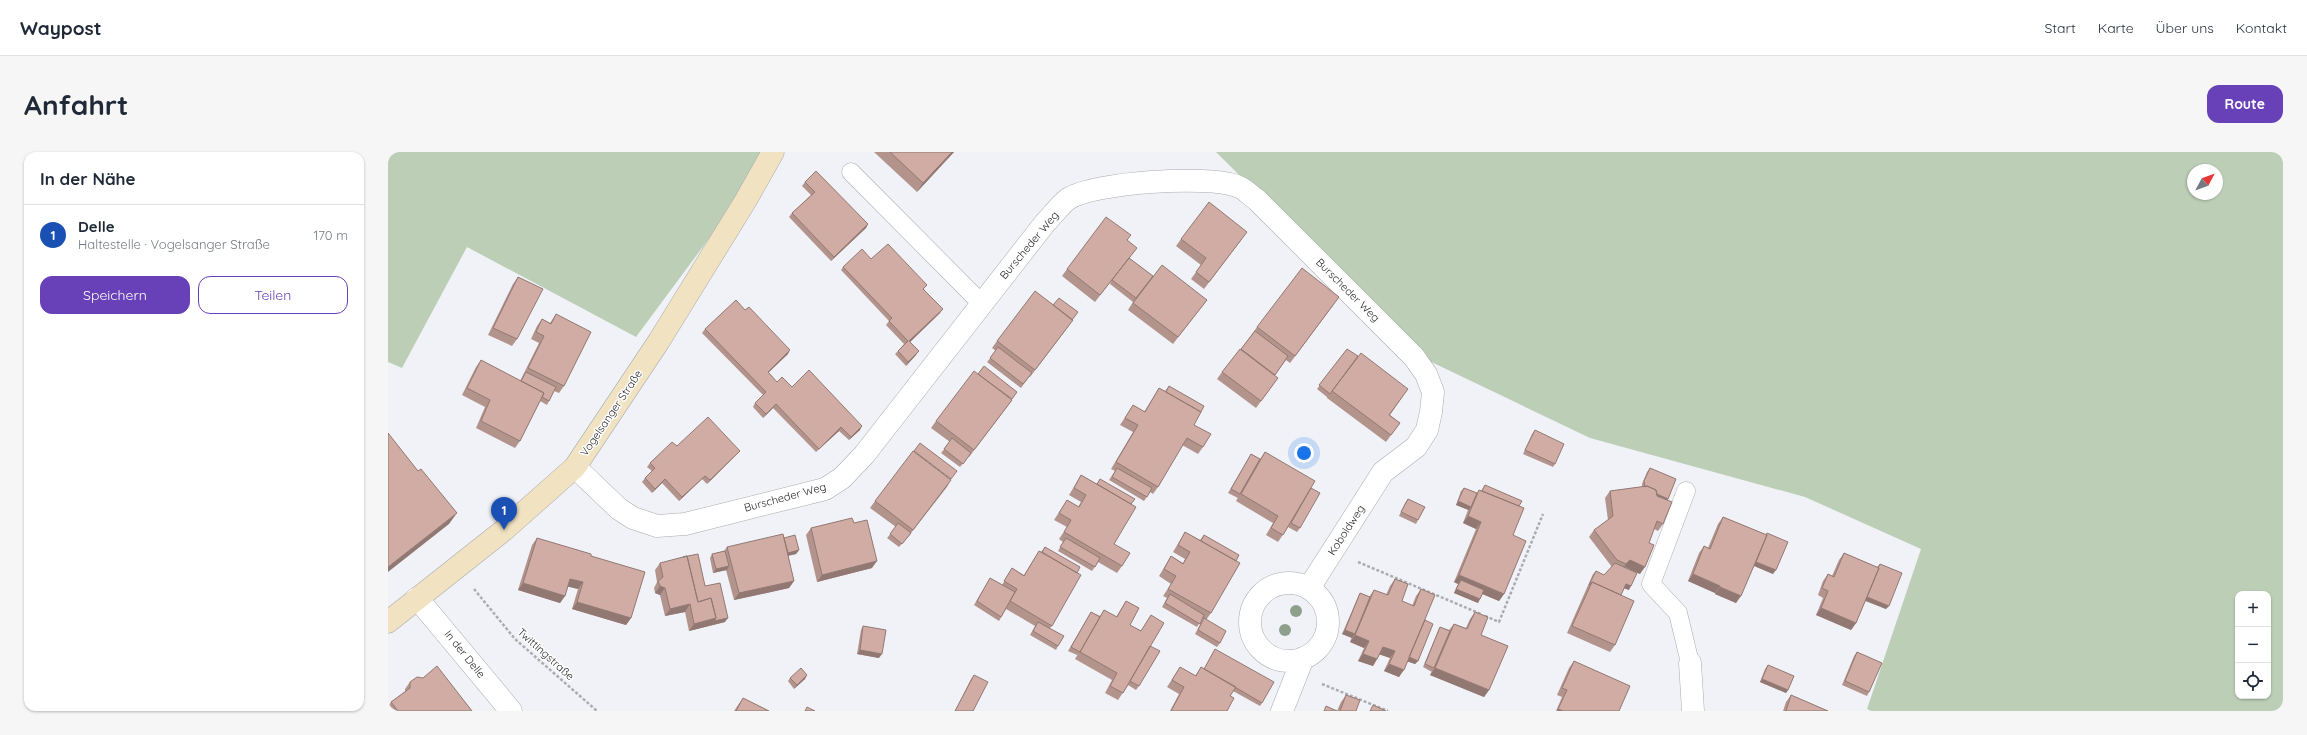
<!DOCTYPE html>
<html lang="de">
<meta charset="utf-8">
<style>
:root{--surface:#fff;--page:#f6f6f7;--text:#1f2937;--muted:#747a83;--line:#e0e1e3;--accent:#6841b9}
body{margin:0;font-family:Quicksand,sans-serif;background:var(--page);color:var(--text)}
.controls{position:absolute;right:12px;bottom:12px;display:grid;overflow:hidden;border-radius:8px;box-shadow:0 1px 3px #0004}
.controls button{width:36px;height:36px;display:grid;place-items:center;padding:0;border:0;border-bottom:1px solid var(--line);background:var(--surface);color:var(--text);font:20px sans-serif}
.compass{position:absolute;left:1799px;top:12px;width:36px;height:36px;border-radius:50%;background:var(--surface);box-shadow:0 1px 3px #0004;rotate:49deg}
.you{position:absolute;left:916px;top:301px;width:14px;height:14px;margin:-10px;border:3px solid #fff;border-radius:50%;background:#1a73e8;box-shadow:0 0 0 6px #1a73e833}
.badge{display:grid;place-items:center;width:26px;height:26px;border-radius:50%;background:var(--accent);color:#fff;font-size:13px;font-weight:700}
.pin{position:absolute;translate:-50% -33px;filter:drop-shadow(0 1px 2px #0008)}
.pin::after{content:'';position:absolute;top:21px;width:14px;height:12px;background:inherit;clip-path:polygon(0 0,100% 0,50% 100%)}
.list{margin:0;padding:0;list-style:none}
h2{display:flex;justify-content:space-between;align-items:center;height:52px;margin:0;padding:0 16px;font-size:17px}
h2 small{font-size:13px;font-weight:400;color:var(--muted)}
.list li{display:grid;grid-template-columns:26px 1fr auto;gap:12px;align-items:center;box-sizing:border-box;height:60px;padding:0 16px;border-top:1px solid var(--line)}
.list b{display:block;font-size:15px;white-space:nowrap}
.list p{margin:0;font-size:13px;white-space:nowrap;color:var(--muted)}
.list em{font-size:13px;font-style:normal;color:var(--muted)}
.actions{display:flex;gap:8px;padding:12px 16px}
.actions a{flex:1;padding:9px 0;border:1px solid var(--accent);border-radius:12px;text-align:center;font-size:14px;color:var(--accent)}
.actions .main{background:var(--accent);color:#fff}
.icon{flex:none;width:22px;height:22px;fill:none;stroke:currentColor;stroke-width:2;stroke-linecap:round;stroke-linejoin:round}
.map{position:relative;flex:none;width:1895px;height:559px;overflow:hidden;border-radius:12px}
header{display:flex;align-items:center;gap:24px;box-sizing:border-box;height:56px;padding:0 20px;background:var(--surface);border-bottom:1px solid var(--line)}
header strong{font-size:19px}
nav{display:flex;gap:22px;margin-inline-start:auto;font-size:14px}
.intro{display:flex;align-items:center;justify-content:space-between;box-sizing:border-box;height:96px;padding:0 24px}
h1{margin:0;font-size:28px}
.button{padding:10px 18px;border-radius:12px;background:var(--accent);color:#fff;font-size:14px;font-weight:700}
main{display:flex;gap:24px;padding:0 24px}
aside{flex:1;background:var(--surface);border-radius:12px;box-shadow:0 1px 3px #0004}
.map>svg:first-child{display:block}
</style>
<header>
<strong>Waypost</strong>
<nav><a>Start</a><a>Karte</a><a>Über uns</a><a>Kontakt</a></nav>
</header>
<div class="intro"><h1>Anfahrt</h1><a class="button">Route</a></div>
<main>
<aside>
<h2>In der Nähe<small></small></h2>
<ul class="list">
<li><span class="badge" style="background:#1a4fb4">1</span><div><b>Delle</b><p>Haltestelle · Vogelsanger Straße</p></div><em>170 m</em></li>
</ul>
<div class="actions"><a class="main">Speichern</a><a>Teilen</a></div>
</aside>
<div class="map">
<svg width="1895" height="559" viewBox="0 0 1895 559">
<rect width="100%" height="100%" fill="#f1f2f8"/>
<path fill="#bccfb6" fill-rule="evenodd" d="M0,0H376L354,42L248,185L79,95L14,216L0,210Z
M828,0H1895V559H1483L1479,557L1533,397L1417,345L1202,286L1035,206ZM1805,18H1829V42H1805ZM1850,442H1880V544H1850Z"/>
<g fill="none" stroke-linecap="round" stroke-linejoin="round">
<defs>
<path id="lane" d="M463,20L594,152
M1298,339L1263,432L1290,461L1302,511"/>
<path id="street" d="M187,315L231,357L245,366L269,374L297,372L437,337L454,326L476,303L657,71C664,64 672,53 680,47C706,30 820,23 849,34C856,36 863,44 869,48L1026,205L1038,222L1045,240L1043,260L1039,278L1028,295L995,320L921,436
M862 470a39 39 0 1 1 78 0a39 39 0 1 1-78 0Z
M29,446L123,559
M1302,511L1305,559
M894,559L915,506"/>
<path id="secondary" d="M0,470L116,378L187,315L271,189L358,48L385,0"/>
</defs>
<use href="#lane" stroke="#a9abb0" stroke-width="19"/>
<use href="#street" stroke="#a9abb0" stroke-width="23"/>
<use href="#secondary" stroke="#a9abb0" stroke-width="23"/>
<path stroke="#abacb0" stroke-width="2.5" stroke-dasharray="3 2" stroke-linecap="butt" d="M970,410L1093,462
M86,437L127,487L209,559
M1097,464L1111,470L1155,362
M934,532L1000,559"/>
<use href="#lane" stroke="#fff" stroke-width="18"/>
<use href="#street" stroke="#fff" stroke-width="22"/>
<use href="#secondary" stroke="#f1e2c1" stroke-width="22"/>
</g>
<g fill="#8ea08c">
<circle cx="908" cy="459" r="6"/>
<circle cx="897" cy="478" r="6"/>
</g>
<path fill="#b3948d" d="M486,0H566L529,40Z
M417,30L480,72L478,76L443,109L401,65L404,61L423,43L414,34Z
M793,87H854L816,137L803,127L813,113L788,94Z
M739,88L741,106L765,124L819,148L785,192L740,158L745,150L722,132L724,128L707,150L674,124L679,117Z
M483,107L536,137L552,161L522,190L528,203L518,214L507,202L510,199L516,192L498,173L501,169L453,118L455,115Z
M130,125L129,187L124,194L100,183L125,132Z
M946,152L902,211L898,208L887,223L885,233L868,256L829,227L834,220L853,197L864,182L869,175Z
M168,162L176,234L171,241L166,239L159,253L152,249L132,289L127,296L88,276L97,255L74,243L88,215L93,208L132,229L151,191L143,187L149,174L154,167L162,171Z
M684,168L680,175L642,225H641L633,236L599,210L608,199L604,196L609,189Z
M317,177L400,202L380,220L389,230L404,235L472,278L461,288L451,279L428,300L385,256L375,266L365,255L367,251L375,243L314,181Z
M959,197L1015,244L1002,263L1012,271L998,290L939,246V245L929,237Z
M781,234L806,273L815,295L810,302L794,293L770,335L765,342L762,340L756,349L721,328L727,319L723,317L745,280L732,273L745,253L756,260L771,236L777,239Z
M624,247V248L619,255L581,305V304L572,315L553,301L562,290L543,276L548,269Z
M1147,278L1167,312L1165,315L1135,302L1144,282Z
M289,294L352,299L319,332L314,327L291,349L274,331L264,341L254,330L257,326L264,319L259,315L262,311Z
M877,300L923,336L912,376L909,380L900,375L890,390L878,383L885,371L848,349L852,342L850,346L840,341L863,302L872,307Z
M1262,316L1280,347L1275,372L1270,379L1266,377L1261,391L1252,422L1237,415L1241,438L1236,436L1233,443L1227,493L1222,500L1179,481L1205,422L1208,419L1216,423L1224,415L1201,385L1206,378L1220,368L1217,346L1222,339L1254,335V332L1259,320Z
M693,323L709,332L712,327L743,352L726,392L734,414L729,421L710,410L704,419L670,399L675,390L671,387L679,375L666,368L679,348L690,355L693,350L681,343Z
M563,327L559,335L520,385L511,395L499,386L508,375L482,356L487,349Z
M1097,333L1131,354L1125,383L1116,442L1111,449L1094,442L1090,451L1066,441L1070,432L1066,430L1088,377L1075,371L1080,358L1068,353L1073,339L1076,336L1089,341L1091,338L1093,339Z
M1020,347L1030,368L1028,372L1011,364L1017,351Z
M1335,365L1378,383L1379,381L1385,422L1366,414L1348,451L1327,442V441L1300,429L1311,401L1316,394L1320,396L1330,372Z
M466,371L484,416L429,430L418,383L423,376Z
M797,380L812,388L816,383L848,409L823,461L818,468L832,491L829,495L807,482L815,467H814L809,475L774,455L779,446L775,444L783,432L771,424L783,404L795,411L797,407L785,400Z
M149,386L203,404L243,466L238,473L184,457L190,437L180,434L177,444L172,451L130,438L144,393Z
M396,386L411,398L408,402L400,404L406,429L401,436L346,448L338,418L325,421L322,406L324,402L336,399L339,395Z
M657,395L664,474L662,476L670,494L668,498L642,483L647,474L618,457L611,469L586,453L602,426L614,433L624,416L636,423L651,399L653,400Z
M1456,401L1489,415L1492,412L1498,457L1477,449L1468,471L1463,478L1428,463L1435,446L1430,443L1435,429L1440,422L1444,424L1451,408Z
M272,411L317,434L337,470L301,479L297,460L277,464L272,443L267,441L266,436L269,430L267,418Z
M1007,427L1014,449L1024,454L1028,444L1033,437L1037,468L1030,509L1027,512L1019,509L1011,525L996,519L1002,506L992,502L989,507L985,514L970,509L976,496L962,490L964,485V486L954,482L970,445L972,441L981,445L986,438L998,443L1002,434Z
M738,449L742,473L753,479L763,463L762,494L751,534L748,538L740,533L730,548L717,541L724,528L687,507L690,502L689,503L680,499L703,460L712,464L716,458L728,465Z
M1087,460L1093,483L1101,538L1096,545L1042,523L1044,519V520L1035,515L1050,479L1052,475L1061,478L1066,472L1078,476L1082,467Z
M475,474L491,506L469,502L473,478Z
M827,497L874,551L872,554L845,539L842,544L839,559H782L791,542L779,535L792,515L807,524L813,515L816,517Z
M1469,500L1481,540L1479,544L1454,533L1466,504Z
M1186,509L1231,559H1168L1174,545L1169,543L1181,516Z
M1380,513L1400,538L1398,541L1372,530L1377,517Z
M419,523L417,527L406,537L400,529L402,526Z
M586,523L585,559H567L583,527Z
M22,530L84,559H0V555L3,550L17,540V537Z
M958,543L968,559H949L953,550Z
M1403,543L1440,559H1395L1398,550Z
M355,546L381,559H346L350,553Z"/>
<path fill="#927873" d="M564,0H566L529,40L535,31Z
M480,72L478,76L443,109L446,105Z
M951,145L946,152L902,211L907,204Z
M555,157L552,161L519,193L521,189Z
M402,198L400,202L377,224L380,220Z
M531,199L528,203L518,214L520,210Z
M388,252L385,256L375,266L378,262Z
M474,274L472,278L461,288L463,285Z
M453,275L451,279L428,300Z
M352,299L319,332L322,328Z
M317,324L314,327L291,349L294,345Z
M277,327L274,331L264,341L267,337Z
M1257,338L1280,347L1277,351Z
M1070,349L1083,355L1081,358L1068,353Z
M69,361L61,372L0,420V415Z
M1080,364L1093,370L1088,377L1075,371Z
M411,398L408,402L394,405L397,401Z
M1242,408L1257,415L1252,422L1237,415L1233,419L1238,412Z
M489,409L484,416L429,430L434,423Z
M1367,410L1388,418L1385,422L1364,413Z
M341,414L339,418L325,421L328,417Z
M1305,422L1332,434L1327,441L1300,429Z
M1071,423L1116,442L1111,449L1071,432L1073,428L1070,432L1066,430Z
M182,427L195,430L190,437L177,434Z
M406,429L401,436L346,448L351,441Z
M135,431L177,444L172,451L130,438Z
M1238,432L1243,434L1241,438L1235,436Z
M272,434L277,436L272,443L267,441Z
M1332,435L1353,444L1348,451L1327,442Z
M1068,437L1092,447L1090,451L1066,441Z
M1478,444L1501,454L1498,457L1476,448Z
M189,450L243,466L238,473L184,457Z
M302,452L297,460L277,464L282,457Z
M1433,456L1468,471L1463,478L1428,463Z
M328,466H340L337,470L301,479L306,472Z
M957,478L967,482L964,486L954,482Z
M967,483L981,489L976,496L962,490Z
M995,495L1007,499L1002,506L990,502Z
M472,498L494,502L491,506L469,502Z
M975,502L989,507L985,514L970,509Z
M1020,505L1030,509L1027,512L1018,509Z
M1001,512L1016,518L1011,525L996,519Z
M1047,516L1101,538L1096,545L1042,523Z
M419,523L417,527L406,537L409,533Z
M1374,527L1400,538L1398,541L1372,530Z
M1170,557L1175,559H1169Z"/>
<path fill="#d0aca4" stroke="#927873" d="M502,0H564L535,31Z
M428,19L480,72L446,105L404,61L427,40L417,30Z
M821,50L859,80L821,130L808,120L818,106L793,87Z
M718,65L743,83L739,88L749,96L712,143L679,117Z
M500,92L539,133L535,137L555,157L521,189L531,199L520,210L510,199L520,189L501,169L504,166L455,115L474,97L483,107Z
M741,106L765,124L748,146L724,128Z
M774,113L819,148L790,185L745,151Z
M914,116L951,145L907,204L869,175Z
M130,125L155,137L129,187L105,176Z
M647,139L685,168L647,218L609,189Z
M671,146L690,160L684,168L665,153Z
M348,148L357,158L361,155L402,198L380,220L389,230L394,225L404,235L421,218L474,274L463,285L453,275L431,297L388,252L378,262L367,251L378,240L317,177Z
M168,162L203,180L176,234L140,216L156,184L148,180L154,167L163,172Z
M867,179L900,204L887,223L853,197Z
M610,195L644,221L635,232L602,206Z
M852,197L890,226L873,249L834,220Z
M959,197L970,204L942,242L931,233Z
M973,201L1020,237L1001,263L1012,271L1003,283L944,239Z
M93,208L156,241L132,289L93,269L102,248L79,236Z
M596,214L629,240L624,247L590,222Z
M586,219L624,248L586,298L548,269Z
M138,220L168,235L161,249L154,245L156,241L133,229Z
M781,234L816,254L813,260L778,240Z
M771,236L813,260L806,273L823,282L815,295L799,286L770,335L728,310L750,273L737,266L745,253L757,260Z
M320,265L352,299L322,328L317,324L294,345L277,327L267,337L257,326L267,316L262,311L284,290L289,294Z
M1147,278L1176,292L1167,312L1137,298Z
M0,281L30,319L33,317L69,361L0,415Z
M564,286L583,301L575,312L556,297Z
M532,291L569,319L563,327L526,299Z
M525,299L563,328L525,378L487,349Z
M877,300L927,329L895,383L883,376L890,364L853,342Z
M863,302L872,307L852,342L843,337Z
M729,316L764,336L759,345L724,325Z
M1262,316L1288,327L1280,347L1269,342L1268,338L1259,334L1257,335L1256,329Z
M693,323L748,355L726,392L742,401L734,414L676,380L683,368L671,361L679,348L691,355L698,343L686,336Z
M712,327L747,347L743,352L709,332Z
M1097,333L1134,349L1131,354L1094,339Z
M1259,334L1268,338L1269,344L1284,350L1275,372L1269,369L1261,391L1266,393L1257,415L1242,408L1238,412L1229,408L1206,378L1225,364L1222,339Z
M923,336L932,341L912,376L903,371Z
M1076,336L1089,341L1083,355L1070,349Z
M1091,338L1136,356L1125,383L1138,389L1116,442L1071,423L1093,370L1080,364Z
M1020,347L1037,355L1030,368L1013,360Z
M1335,365L1379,383L1353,444L1332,435V434L1305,422L1316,394L1322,397Z
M464,366L466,371L479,368L489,409L434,423L423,376Z
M510,371L523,381L514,392L502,382Z
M797,380L852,411L823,461L780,437L788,424L776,417L783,404L795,412L802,400L790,393Z
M1379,381L1400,390L1388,418L1368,410L1379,383H1378Z
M395,382L406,429L351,441L339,395Z
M407,383L411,398L400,401L396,386Z
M816,383L851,403L848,409L813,389Z
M149,386L203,402V404L257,420L243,466L189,450L195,430L182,427L177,444L135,431Z
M678,386L712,406L707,415L672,395Z
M657,395L692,415L689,421L654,400Z
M337,399L341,414L328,417L324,402Z
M651,399L693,423L664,474L622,449L629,437L616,429L624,416L636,424Z
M1456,401L1491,416L1468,471L1433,456L1440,439L1434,436L1440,422L1446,425Z
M310,402L317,434L332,431L340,466L326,469L328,466L323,446L310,450L299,404L295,405Z
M299,404L310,450L323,446L328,466L306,472L302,452L282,457L277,436L272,434L270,429L275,425L272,411Z
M1227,411L1249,421L1243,434L1238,432L1233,443L1204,430L1201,433L1208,419L1216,423Z
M1492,412L1514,421L1501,454L1479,445L1491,416H1490Z
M602,426L627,440L613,465L589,449Z
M1007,427L1020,432L1014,449L1026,454L1033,437L1047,443L1016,518L1001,512L1007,499L995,495L989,507L975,502L981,489L967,483L986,438L1000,443Z
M1073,428L1096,438L1092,447L1068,437Z
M1204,430L1246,449L1227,493L1184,474Z
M972,441L982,445L967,482L957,478Z
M782,442L816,463L812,472L777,451Z
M738,449L751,456L742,473L753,479L763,463L776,471L735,541L722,534L729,521L692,500L716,458L729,465Z
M703,460L712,465L692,500L683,495Z
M1087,460L1100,465L1093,483L1120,494L1101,538L1047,516L1066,472L1079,477Z
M816,466L838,479L832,491L810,478Z
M1037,468L1045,472L1030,509L1021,505Z
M650,470L676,484L670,494L645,479Z
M475,474L498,478L494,502L472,498Z
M1052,475L1062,479L1046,516L1037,512Z
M762,494L772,499L751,534L742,529Z
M827,497L886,530L874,551L816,517Z
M1469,500L1494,511L1481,540L1457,529Z
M1186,509L1242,534L1231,559H1175L1170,557L1179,538L1174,536Z
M1380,513L1406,524L1400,538L1374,527Z
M49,514L84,559H10L3,550L22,536V530L29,525L35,526Z
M792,515L808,524L813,515L848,535L842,544L846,546L839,559H783L796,535L784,528Z
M413,516L419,523L409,533L402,526Z
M586,523L600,530L585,559H567Z
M958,543L972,548L968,559H952Z
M1403,543L1440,559H1398Z
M355,546L381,559H348Z
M985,553L998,559H982Z
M938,554L949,559H936Z
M419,555L427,559H417Z"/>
<g text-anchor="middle" stroke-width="3" stroke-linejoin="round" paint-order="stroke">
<g font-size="11" fill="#2b2b2d" stroke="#fff">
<text transform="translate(641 93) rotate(-50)" y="4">Burscheder Weg</text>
<text transform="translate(960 138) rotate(45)" y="4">Burscheder Weg</text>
<text transform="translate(223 261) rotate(-56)" y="4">Vogelsanger Straße</text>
<text transform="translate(397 345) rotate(-15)" y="4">Burscheder Weg</text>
<text transform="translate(958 378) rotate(-57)" y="4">Koboldweg</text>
<text transform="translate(77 502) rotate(51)" y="4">In der Delle</text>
<text transform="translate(158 502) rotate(42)" y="4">Twittingstraße</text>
</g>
</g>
</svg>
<div class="controls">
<button>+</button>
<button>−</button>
<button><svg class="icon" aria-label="locate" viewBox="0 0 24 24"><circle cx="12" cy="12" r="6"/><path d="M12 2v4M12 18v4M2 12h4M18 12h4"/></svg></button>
</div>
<svg class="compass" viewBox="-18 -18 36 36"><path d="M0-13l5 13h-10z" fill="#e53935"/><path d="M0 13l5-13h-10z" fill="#747a83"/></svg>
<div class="you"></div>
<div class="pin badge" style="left:116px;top:378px;background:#1a4fb4">1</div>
</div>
</main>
